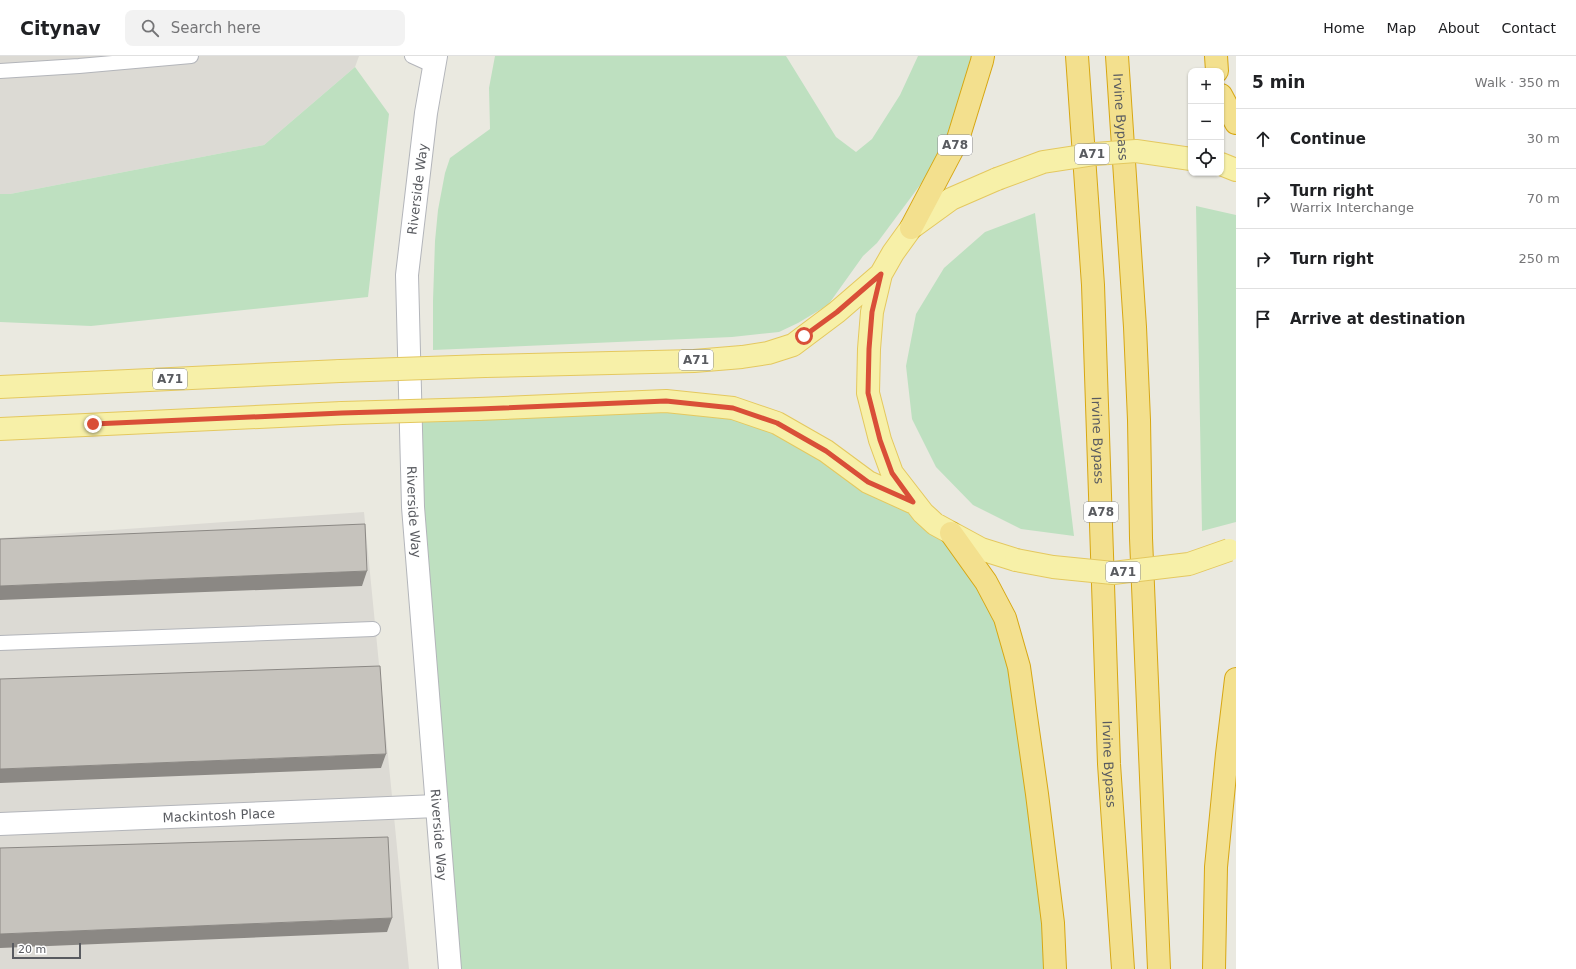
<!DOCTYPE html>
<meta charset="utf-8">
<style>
:root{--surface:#fff;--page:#f2f2f2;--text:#202124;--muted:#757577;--line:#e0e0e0}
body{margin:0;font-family:"DejaVu Sans",sans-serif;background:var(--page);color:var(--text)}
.controls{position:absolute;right:12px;top:12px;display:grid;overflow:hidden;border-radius:8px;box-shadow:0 1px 3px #0004}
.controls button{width:36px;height:36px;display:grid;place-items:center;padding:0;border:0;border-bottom:1px solid var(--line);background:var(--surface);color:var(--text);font:20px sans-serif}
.scale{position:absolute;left:12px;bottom:10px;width:69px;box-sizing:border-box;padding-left:4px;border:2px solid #595b60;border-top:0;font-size:11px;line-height:14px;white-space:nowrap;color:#595b60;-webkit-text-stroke:3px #fff;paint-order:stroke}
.stop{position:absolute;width:12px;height:12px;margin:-9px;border:3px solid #d94f38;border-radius:50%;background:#fff}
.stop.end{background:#d94f38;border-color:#fff;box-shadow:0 1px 4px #0008}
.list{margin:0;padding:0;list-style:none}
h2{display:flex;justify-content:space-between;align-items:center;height:52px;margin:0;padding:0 16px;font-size:17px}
h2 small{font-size:13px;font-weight:400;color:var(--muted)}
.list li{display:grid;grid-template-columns:26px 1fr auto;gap:12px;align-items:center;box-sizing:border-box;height:60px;padding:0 16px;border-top:1px solid var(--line)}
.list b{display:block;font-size:15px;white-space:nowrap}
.list p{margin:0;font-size:13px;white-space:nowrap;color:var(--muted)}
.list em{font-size:13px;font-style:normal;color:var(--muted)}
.icon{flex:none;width:22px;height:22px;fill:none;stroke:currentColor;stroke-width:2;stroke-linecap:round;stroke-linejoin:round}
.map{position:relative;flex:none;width:1236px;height:913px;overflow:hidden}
header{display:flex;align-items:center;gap:24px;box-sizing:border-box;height:56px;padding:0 20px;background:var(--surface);border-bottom:1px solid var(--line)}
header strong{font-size:19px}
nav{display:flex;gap:22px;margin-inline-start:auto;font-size:14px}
.search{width:280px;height:36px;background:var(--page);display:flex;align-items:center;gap:10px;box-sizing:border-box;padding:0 14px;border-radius:8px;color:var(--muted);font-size:15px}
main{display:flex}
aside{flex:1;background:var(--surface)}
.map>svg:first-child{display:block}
</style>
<header>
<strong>Citynav</strong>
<div class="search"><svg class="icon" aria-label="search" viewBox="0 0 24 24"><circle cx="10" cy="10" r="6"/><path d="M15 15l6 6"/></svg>Search here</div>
<nav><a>Home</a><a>Map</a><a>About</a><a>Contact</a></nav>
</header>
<main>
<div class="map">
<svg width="1236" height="913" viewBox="0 0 1236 913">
<rect width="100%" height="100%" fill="#eae9e0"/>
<path fill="#dcdad4" d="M0,0H359L355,11L264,89L10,138H0Z
M364,456L409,913H0V482Z"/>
<path fill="#bee0c0" d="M495,0H786L836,81L856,96L872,83L900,39L918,0H981L935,109L877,187L863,200L828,249L798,267L779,276L732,281L433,294V245L435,185L438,154L445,117L450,102L490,73L489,32Z
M355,11L389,58L368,241L91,270L0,266V138H10L264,89Z
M1196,150L1236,159V466L1202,475Z
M1035,157L1074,480L1021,473L973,449L936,411L912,363L906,310L916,258L944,212L985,176Z
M733,352L868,426L972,506L1021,630L1046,913H450L417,355Z"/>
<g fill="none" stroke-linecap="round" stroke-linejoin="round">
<defs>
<path id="lane" d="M412,0L434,10
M0,15L79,10L191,0
M0,587L373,573"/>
<g id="street">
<path id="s1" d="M436,0L426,57L407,219L413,451L450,913"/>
<path id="s2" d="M0,768L437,750"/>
</g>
<path id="primary" d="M1221,108L1236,114
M997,123L951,143L911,172L893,197L881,218L872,256L869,293L868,337L880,384L892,417L923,457L935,468L981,493L1016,504
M485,310L694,305L742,301L768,297L793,289L837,256L881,218
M0,331L340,315
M478,353L666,345L733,352L777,367L826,395L868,426L912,446
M0,373L342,357"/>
<g id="highway">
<path id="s3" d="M1077,0L1093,229L1109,708L1123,913"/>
<path id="s4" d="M1117,0L1135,271L1139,364L1141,482L1159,913"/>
<path d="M1216,0L1217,15"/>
<path d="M1221,39L1236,67"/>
<path d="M911,172L958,83L982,5L983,0"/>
<path d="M951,477L986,526L1005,562L1019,611L1037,738L1053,867L1055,913"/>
<path d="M1214,913L1216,811L1227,698L1236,623"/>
</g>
</defs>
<use href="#lane" stroke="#b3b5ba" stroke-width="16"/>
<use href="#street" stroke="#b3b5ba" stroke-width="24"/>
<use href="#primary" stroke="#e4c85f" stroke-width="24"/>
<use href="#highway" stroke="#d7a713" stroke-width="24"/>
<use href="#lane" stroke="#fff" stroke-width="14"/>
<use href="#street" stroke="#fff" stroke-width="22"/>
<use href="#primary" stroke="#f7f0a8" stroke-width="22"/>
<use href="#highway" stroke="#f3e08e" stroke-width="22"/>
<defs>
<path id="primary-bridge" d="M997,123L1043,106L1095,98L1136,95L1191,103
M340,315L485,310
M342,357L478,353
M1016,504L1053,511L1113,517L1189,508L1229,494"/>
</defs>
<use href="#primary-bridge" stroke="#e4c85f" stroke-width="24" stroke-linecap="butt"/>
<use href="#primary-bridge" stroke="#f7f0a8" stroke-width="22"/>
</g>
<path fill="#8b8884" d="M367,515L362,530L0,544V530Z
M386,698L381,712L0,727V713Z
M392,862L387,876L0,892V878Z"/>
<path fill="#c6c3bd" stroke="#8b8884" d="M365,468L367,515L0,530V483Z
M380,610L386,698L0,713V623Z
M388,781L392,862L0,878V792Z"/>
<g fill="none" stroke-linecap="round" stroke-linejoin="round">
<path stroke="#d94f38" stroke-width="5" d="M93,368L342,357L478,353L666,345L733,352L777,367L826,395L868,426L913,446L892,417L880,384L868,337L869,293L872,256L881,218L837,256L804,280"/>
</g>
<g text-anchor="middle" stroke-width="3" stroke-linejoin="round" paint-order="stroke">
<g fill="#fff" stroke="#8b8c90" stroke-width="1">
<rect x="938" y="79" width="34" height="20" rx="3"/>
<rect x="1075" y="88" width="34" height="20" rx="3"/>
<rect x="679" y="294" width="34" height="20" rx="3"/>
<rect x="153" y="313" width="34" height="20" rx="3"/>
<rect x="1084" y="446" width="34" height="20" rx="3"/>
<rect x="1106" y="506" width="34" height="20" rx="3"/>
</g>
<g font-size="12" font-weight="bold" fill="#595b60">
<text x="955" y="93">A78</text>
<text x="1092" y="102">A71</text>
<text x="696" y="308">A71</text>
<text x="170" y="327">A71</text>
<text x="1101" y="460">A78</text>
<text x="1123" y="520">A71</text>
</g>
<g font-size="13" fill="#595b60" stroke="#fff">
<text dy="5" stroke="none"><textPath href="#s4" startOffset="61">Irvine Bypass</textPath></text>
<text transform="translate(417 133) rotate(-83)" y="5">Riverside Way</text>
<text dy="5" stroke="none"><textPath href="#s3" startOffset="385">Irvine Bypass</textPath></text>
<text dy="5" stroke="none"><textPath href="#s1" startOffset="458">Riverside Way</textPath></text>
<text dy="5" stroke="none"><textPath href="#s3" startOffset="709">Irvine Bypass</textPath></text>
<text dy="5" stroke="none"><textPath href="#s2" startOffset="219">Mackintosh Place</textPath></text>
<text dy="5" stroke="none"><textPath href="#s1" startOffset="782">Riverside Way</textPath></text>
</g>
</g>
</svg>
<div class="controls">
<button>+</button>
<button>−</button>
<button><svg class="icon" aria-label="locate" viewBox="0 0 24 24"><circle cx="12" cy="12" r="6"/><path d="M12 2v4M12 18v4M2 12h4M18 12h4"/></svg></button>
</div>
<div class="scale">20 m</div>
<div class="stop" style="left:804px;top:280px"></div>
<div class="stop end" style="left:93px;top:368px"></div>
</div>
<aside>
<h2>5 min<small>Walk · 350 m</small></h2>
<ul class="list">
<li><svg class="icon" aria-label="ahead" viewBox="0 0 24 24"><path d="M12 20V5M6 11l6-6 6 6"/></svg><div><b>Continue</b></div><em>30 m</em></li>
<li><svg class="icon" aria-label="right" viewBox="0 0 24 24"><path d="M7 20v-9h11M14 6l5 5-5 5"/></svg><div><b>Turn right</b><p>Warrix Interchange</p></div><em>70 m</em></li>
<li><svg class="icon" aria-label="right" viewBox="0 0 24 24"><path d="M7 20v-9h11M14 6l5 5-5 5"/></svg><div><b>Turn right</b></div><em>250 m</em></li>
<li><svg class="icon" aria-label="arrive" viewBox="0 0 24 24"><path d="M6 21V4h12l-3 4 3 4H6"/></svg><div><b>Arrive at destination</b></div></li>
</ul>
</aside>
</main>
